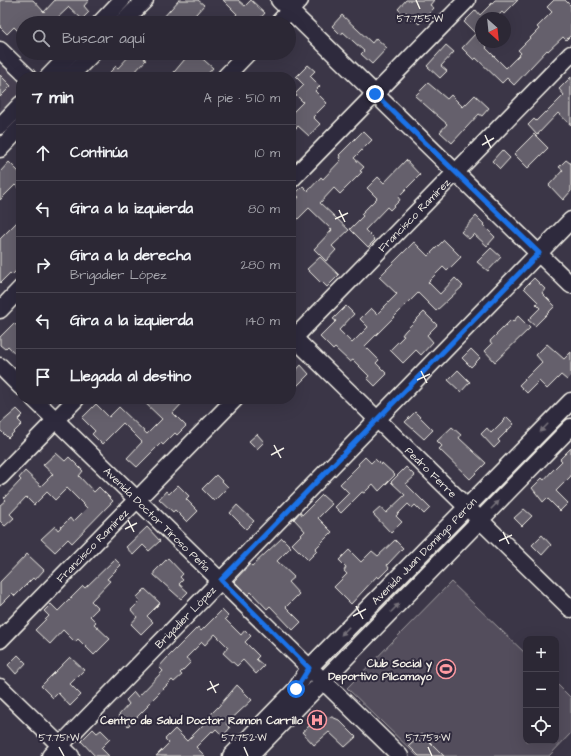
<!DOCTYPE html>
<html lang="es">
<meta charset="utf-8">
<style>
:root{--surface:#2c2835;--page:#34303d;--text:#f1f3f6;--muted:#a6a6ad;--line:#484450}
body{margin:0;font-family:"Architects Daughter",sans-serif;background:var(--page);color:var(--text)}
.controls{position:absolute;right:12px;bottom:12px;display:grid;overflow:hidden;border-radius:8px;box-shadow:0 4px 16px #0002}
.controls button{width:36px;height:36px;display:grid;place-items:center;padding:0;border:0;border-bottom:1px solid var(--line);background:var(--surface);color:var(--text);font:20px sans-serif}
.compass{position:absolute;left:475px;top:12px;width:36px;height:36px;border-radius:50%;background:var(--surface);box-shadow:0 4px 16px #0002;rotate:153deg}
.stop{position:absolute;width:12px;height:12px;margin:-9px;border:3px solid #1a73e8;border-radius:50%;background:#fff}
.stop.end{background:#1a73e8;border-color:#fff;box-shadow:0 1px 4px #0008}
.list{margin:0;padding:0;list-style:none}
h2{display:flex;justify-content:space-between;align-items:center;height:52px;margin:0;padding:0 16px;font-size:17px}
h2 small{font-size:13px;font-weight:400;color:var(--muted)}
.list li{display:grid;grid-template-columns:26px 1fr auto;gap:12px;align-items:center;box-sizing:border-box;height:56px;padding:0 16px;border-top:1px solid var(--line)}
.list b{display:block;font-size:15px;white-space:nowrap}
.list p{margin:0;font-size:13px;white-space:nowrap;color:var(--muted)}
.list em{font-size:13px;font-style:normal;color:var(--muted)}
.icon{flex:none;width:22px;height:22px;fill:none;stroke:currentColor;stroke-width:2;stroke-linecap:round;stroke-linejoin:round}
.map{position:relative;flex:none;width:571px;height:756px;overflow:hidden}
.search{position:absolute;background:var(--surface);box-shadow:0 4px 16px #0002;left:16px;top:16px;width:280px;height:44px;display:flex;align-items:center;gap:10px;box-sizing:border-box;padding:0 14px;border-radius:22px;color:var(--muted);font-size:15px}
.panel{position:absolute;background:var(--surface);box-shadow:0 4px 16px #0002;left:16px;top:72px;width:280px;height:332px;border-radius:16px}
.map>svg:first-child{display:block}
</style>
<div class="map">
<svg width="571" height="756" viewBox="0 0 571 756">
<rect width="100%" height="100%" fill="#3b3647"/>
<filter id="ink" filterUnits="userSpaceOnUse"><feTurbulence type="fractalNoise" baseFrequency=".025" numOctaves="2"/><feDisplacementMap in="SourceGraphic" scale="8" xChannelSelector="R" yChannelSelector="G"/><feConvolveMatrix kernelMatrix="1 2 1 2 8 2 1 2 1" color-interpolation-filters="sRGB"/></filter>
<g filter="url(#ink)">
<path fill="#484352" d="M0,64L21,84V92L0,113Z"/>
<path fill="#534e5c" stroke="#a4a0a2" d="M451,582L526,654V741H556V683L571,698V733L549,756H417L347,688Z"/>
<path fill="#65616c" stroke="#f4f1e8" d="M0,0H33L44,12L55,0H89L84,6L89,12L82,19L69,7L52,23H23V36L14,27L7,34L0,27Z
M179,0H198L204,5L188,23H166L162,19Z
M223,0H238L245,6L251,0L265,13L256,23H229L237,14Z
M406,0H434L430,5L434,8L419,24L406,12L404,15L398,9Z
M495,0H518L504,14L502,12L496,18H481V29L476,34L464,22L476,10L480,15Z
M554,0H565L571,6V35L566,40L563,37L548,51L547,50L514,85L507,78L502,83L476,58L474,60L462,48L475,34L481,40V42H483L487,47L486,48L506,68L521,53L518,50L539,29L537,27L552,12L547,7Z
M342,15L372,43L376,38L387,48L372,64L361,54L364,51L343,32L341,35L332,26Z
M446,45L454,52L441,66L447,71L440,78L427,66Z
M132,53H149L144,59L146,60L130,77H105L116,66L118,68Z
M190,53H196L213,68L205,77H170Z
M308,65L315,71L310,76L320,86L315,91L327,103L313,117L320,124L309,136L298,126L291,133V114L303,102L295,94L304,85L296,77Z
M0,75L11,86L0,97Z
M571,77V125L558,113L537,135L528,125L534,119L536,121L545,112L546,113L564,95L559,89Z
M428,83L447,99L451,95L463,107L475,95L489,108L482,116L479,114L452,143L440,132L447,124L415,96Z
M363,131L372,140L354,158L364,167L360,171L362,172L340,194L334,188L320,203L349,230L332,246L336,250L326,261L314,249L332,230L309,208L291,226V206L299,197L295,194L303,186L308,191L321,177L323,179L341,160L339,158L340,156L339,155Z
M534,134L548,148L528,168L514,154Z
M502,150L510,158L500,169L492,161Z
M406,160L420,175L398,197L400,200L390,210L387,207L365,230L375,240L368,247L350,229L363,216L361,214L377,198L367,188L378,177L384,183Z
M566,160L570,163H571V191L563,200L549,185L563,170L559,167Z
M9,162L21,174V191L15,185L0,200V172Z
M476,216L484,224L483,225L495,237L487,246L474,234L469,239L461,232Z
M21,218V266L12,275L10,273L0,283V239Z
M444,240L461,257L447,271L443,267L428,282L440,294L455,278L463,286L436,311L418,293L365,346L379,360L376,363L387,374L375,386L367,378L369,376L353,360L350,362L335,348L333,350L320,337L336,321L333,319L346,306L354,314L339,330L352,343L368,327L360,319L371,308L377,314L397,294L379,277L414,242L428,256Z
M491,248L501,257L488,271L477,262Z
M320,257L339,275L327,287L322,282L321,283L307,269Z
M534,278L545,289L542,293L555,306L535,326L528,320L540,308L536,304L538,302L524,288Z
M424,312L437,325L427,335L433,342L421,355L416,350L403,363L390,350L404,336L402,335L405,331Z
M518,316L530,328L495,362L485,351L492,344L490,341L511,320L513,322Z
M14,323L21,330V360L8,346L5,349L0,345V337Z
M547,344L564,359L571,352V376L567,380L561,375L547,389L539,381L527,393L519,385L542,362L536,355Z
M471,349L480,358L471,367L462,358Z
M301,365L309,374L291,392V376Z
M458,370L470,382L461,392L448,380Z
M141,399H186L173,413L186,426L177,435L175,433L163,445L161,443L137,467L127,458L142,442L123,423L102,444L92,434L95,431L82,418L96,404L109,417L119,407L147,434L162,419Z
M17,409L23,415L18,420L22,424L8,438L0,430V424Z
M415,412L433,430L424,439L405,422Z
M507,417L514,424L498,440L500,442L494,448L481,434L487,428L491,433Z
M452,427L461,435L459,438L486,463L470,479L439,449L442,446L437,441Z
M257,434L264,442L257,449L249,441Z
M571,448V476L556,491L568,503L560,511L547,498L543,502L532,488L542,478L544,480L551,472L562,461L560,459Z
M56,453L65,461L69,457L83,471L79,476L94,492L99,487L113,501L72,543L68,539L55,552L41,539L55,526L58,530L70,518L73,522L87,508L67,488L55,500L47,492L34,505L26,497L10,514L14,518L5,526L0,521V505L6,500L4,498L21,480L19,478L25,471L41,486L53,474L43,465Z
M365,457L371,463L375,459L381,465L382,463L395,475L379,491L373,484L364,493L362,492L341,513L335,507L349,493L340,484L359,465L358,464Z
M406,467L415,476L406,484L430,508L424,514L415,505L412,508L408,504L396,516L402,522L391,533L373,514L381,507L386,513L405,495L391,482Z
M216,475L228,487L214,501L202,489Z
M178,485L189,496L186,499L198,511L187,522L175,510L173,512L159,499L166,491L169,494Z
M322,495L332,504L318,518L332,532L315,549L317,551L308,560L292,544L305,531L294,519L300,512L302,515Z
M237,505L254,521L246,529L230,513Z
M524,509L532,516L522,526L514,518Z
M147,527L160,541L149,551L143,545L133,555L126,547Z
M542,535L551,545L542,555L532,545Z
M282,538L291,547L277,561L294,577L288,582L299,594L286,607L301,622L293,630L270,606L267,609L251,592L248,595L234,581L250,564L252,566Z
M395,540L403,548L387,565L389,568L379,578L377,576L351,604L334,587L347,574L344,571L346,567L339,560L349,550L361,562L372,551L378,556Z
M27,554L44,570L35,580L33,578L15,596L12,593L0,605V582Z
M168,558L183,574L180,577L183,580L179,584L188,592L181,599L154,575V572Z
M115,559L121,565L107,579L110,581L91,601L98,608L90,616L96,622L94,624L110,639L94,655L78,639L75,642L63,630L50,644L35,630L49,616L44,611L51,604L58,611L83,586L85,588Z
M145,589L160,603L147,616L153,622L141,634L131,624L137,617L131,610L140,601L137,597Z
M222,610L228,616L225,619L241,635L245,630L251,636L245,642L259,656L256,659L264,666L256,674L243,660L237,666L223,653L228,647L215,634L205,645L202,642L186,658L191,662L180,673L182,675L174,682L172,680L147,705L148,706L128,726L118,716L129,704L126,700L134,692L138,697L163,671L159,667L167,658L198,627L201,631Z
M18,655L26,663L16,674L8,665Z
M70,657L84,670L70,684L81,695L70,706L58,693L53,698L41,686Z
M237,685L252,700L226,724L230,728L223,736L216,729L213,732L212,731L196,747L205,756H156L169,743L165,739L175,729L187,741L204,724L203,722L219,706Z
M332,717L339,720L356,737L345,747L329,732L314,745L302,732L314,722L322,718Z
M93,729L97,733L101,730L110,739L101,748L109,756H95L81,741Z
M422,734L444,756H419L409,746Z"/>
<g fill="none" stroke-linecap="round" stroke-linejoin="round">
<defs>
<g id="minor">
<path d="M279,0L571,285"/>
<path d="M100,23L122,0"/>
<path d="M122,23L145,0"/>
<path d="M278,23L300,0"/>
<path d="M0,50L28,77"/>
<path d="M48,77L71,53"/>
<path d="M69,77L93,53"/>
<path d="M225,77L248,53"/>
<path d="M0,126L21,104"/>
<path d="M0,149L21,127"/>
<path d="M291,180L467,0"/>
<path d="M0,310L21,288"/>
<path id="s1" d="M291,335L571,609"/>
<path id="s2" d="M291,341L571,54"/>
<path d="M0,366L21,387"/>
<path id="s3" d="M34,399L400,756"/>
<path d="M0,477L76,399"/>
<path id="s4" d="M0,640L235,399"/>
<path d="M0,687L71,756"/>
<path id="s5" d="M50,756L571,220"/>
<path id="s6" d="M231,756L296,689L309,668L571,401"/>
<path d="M250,756L571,427"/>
</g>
</defs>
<use href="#minor" stroke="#f4f1e8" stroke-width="19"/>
<use href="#minor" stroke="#2f2a3d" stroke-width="16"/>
</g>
<defs><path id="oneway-solid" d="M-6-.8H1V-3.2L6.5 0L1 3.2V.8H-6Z"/></defs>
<g fill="#747079">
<use href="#oneway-solid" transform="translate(544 428) rotate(134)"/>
<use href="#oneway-solid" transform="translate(495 505) rotate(-46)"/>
<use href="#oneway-solid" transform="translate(395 608) rotate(-46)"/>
<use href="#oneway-solid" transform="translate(345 631) rotate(134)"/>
</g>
</g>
<g fill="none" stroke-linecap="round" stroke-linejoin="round" filter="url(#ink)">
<path stroke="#1a73e8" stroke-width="5" d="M296,689L309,668L221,580L539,253L375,94"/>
</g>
<path fill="none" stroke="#f4f1e8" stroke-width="1.5" d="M416,0L420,9M485,135L491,148M482,145L494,138M339,210L345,222M335,219L348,213M421,371L427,383M417,380L430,374M274,445L281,458M271,455L284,448M128,520L134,532M125,529L137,523M503,532L509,544M499,541L512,535M356,606L363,619M353,616L366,609M210,681L216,693M207,690L219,684M59,747L64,756M244,747L248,756M428,747L432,756"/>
<defs>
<symbol id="stadium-ring" viewBox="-11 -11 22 22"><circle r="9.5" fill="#2f2a3d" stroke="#ff9aa2" stroke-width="1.5"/><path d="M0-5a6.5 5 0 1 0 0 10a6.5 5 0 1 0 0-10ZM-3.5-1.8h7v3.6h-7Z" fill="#ff9aa2"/></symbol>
<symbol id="hospital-ring" viewBox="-11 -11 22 22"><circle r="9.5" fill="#2f2a3d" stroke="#ff9aa2" stroke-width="1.5"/><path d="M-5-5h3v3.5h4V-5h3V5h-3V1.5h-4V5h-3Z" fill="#ff9aa2"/></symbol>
</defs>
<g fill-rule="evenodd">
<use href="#stadium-ring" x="435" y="658" width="22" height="22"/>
<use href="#hospital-ring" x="306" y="709" width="22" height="22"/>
</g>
<g text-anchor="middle" stroke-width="4" stroke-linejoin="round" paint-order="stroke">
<g font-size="11" fill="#f4f1e8" stroke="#2f2a3d">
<text dy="4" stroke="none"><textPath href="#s2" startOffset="176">Francisco Ramírez</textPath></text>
<text dy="4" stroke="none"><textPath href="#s1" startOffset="196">Pedro Ferre</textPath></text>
<text dy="4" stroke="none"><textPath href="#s3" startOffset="172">Avenida Doctor Tiroso Peña</textPath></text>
<text dy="4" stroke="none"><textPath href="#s4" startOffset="132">Francisco Ramírez</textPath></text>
<text dy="4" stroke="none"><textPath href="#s6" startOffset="282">Avenida Juan Domingo Perón</textPath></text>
<text dy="4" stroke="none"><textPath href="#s5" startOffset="194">Brigadier López</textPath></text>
</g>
<g font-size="11" font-weight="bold" fill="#f4f1e8" stroke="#2f2a3d" text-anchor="end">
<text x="432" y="667">Club Social y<tspan x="432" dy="13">Deportivo Pilcomayo</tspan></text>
<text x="303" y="724">Centro de Salud Doctor Ramon Carrillo</text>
</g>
</g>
<g font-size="10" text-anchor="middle" fill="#f4f1e8" stroke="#2f2a3d" stroke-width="4" stroke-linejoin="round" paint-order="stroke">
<text x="420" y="22">57.755°W</text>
<text x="59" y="741">57.751°W</text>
<text x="244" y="741">57.752°W</text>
<text x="428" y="741">57.753°W</text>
</g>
</svg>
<div class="controls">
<button>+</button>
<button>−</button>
<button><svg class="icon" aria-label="locate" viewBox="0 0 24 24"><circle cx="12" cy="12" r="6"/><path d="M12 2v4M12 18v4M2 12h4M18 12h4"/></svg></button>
</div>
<svg class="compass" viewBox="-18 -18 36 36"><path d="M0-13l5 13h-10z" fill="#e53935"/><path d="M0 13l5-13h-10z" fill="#a6a6ad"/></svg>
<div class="stop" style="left:296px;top:689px"></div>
<div class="stop end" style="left:375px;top:94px"></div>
<div class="search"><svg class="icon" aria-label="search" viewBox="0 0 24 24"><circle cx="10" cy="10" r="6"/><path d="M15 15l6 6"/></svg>Buscar aquí</div>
<section class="panel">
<h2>7 min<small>A pie · 510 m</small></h2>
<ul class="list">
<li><svg class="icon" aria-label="ahead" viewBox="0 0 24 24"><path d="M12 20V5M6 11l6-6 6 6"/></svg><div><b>Continúa</b></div><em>10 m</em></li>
<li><svg class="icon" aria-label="left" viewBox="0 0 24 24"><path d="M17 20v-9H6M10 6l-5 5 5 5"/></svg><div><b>Gira a la izquierda</b></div><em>80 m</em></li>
<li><svg class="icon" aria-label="right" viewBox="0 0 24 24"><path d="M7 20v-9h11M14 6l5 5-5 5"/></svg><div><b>Gira a la derecha</b><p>Brigadier López</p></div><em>280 m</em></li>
<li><svg class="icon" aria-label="left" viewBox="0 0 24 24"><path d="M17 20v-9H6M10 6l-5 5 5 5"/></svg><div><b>Gira a la izquierda</b></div><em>140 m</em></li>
<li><svg class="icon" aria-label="arrive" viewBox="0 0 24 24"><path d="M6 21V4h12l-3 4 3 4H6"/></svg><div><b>Llegada al destino</b></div></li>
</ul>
</section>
</div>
